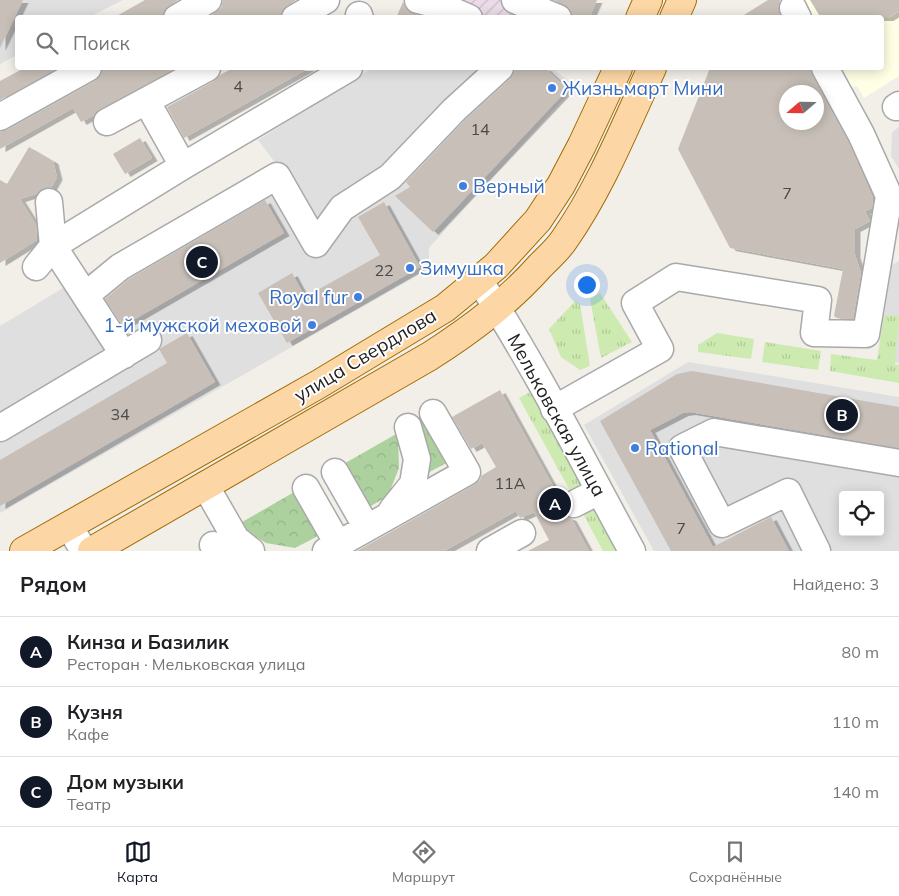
<!DOCTYPE html>
<html lang="ru">
<meta charset="utf-8">
<style>
:root{--surface:#fff;--page:#f6f6f6;--text:#202124;--muted:#757577;--line:#e0e0e0;--accent:#111827}
body{margin:0;font-family:Mulish,sans-serif;background:var(--page);color:var(--text)}
.controls{position:absolute;right:15px;bottom:15px;display:grid;overflow:hidden;border-radius:5px;box-shadow:0 2px 12px #0003}
.controls button{width:45px;height:45px;display:grid;place-items:center;padding:0;border:0;border-bottom:1px solid var(--line);background:var(--surface);color:var(--text);font:25px sans-serif}
.compass{position:absolute;left:779px;top:85px;width:45px;height:45px;border-radius:50%;background:var(--surface);box-shadow:0 2px 12px #0003;rotate:250deg}
.you{position:absolute;left:586px;top:284px;width:18px;height:18px;margin:-12px;border:4px solid #fff;border-radius:50%;background:#1a73e8;box-shadow:0 0 0 8px #1a73e833}
.badge{display:grid;place-items:center;width:32px;height:32px;border-radius:50%;background:var(--accent);color:#fff;font-size:16px;font-weight:700}
.pin{position:absolute;translate:-50% -50%;border:2px solid #fff;box-shadow:0 1px 5px #0006}
.list{margin:0;padding:0;list-style:none}
h2{display:flex;justify-content:space-between;align-items:center;height:65px;margin:0;padding:0 20px;font-size:21px}
h2 small{font-size:16px;font-weight:400;color:var(--muted)}
.list li{display:grid;grid-template-columns:32px 1fr auto;gap:15px;align-items:center;box-sizing:border-box;height:70px;padding:0 20px;border-top:1px solid var(--line)}
.list b{display:block;font-size:19px;white-space:nowrap}
.list p{margin:0;font-size:16px;white-space:nowrap;color:var(--muted)}
.list em{font-size:16px;font-style:normal;color:var(--muted)}
.icon{flex:none;width:28px;height:28px;fill:none;stroke:currentColor;stroke-width:2;stroke-linecap:round;stroke-linejoin:round}
.map{position:relative;flex:none;width:899px;height:551px;overflow:hidden}
.search{position:absolute;background:var(--surface);box-shadow:0 2px 12px #0003;left:15px;right:15px;top:15px;height:55px;display:flex;align-items:center;gap:12px;box-sizing:border-box;padding:0 18px;border-radius:5px;color:var(--muted);font-size:19px}
.sheet{height:275px;background:var(--surface)}
nav{display:flex;justify-content:space-around;align-items:center;box-sizing:border-box;height:70px;border-top:1px solid var(--line);background:var(--surface);font-size:14px;color:var(--muted)}
nav a{display:grid;justify-items:center;gap:2px}
nav .on{color:var(--accent)}
.map>svg:first-child{display:block}
</style>
<div class="map">
<svg width="899" height="551" viewBox="0 0 899 551">
<defs>
<pattern id="industrial-furrows" width="10" height="10" patternUnits="userSpaceOnUse" patternTransform="scale(1.25)"><rect width="10" height="10" fill="#ebdbe8"/><path d="M-1 1l2-2M0 10L10 0M9 11l2-2" fill="none" stroke="#c9bcc7"/></pattern>
<pattern id="grass-tufts" width="24" height="20" patternUnits="userSpaceOnUse" patternTransform="scale(1.25)"><rect width="24" height="20" fill="#cdebb0"/><path d="M3 7l-1-3M5 7V3M7 7l1-3M15 17l-1-3M17 17v-4M19 17l1-3" fill="none" stroke="#b0c997"/></pattern>
<pattern id="forest-crowns" width="20" height="18" patternUnits="userSpaceOnUse" patternTransform="scale(1.25)"><rect width="20" height="18" fill="#add19e"/><path d="M2 6a3 3 0 1 1 6 0M12 15a3 3 0 1 1 6 0" fill="none" stroke="#95b388"/></pattern>
<filter id="shadow"><feDropShadow dx="5.5" dy="3" stdDeviation="0" flood-color="#0004"/></filter>
</defs>
<rect width="100%" height="100%" fill="#f2efe9"/>
<path fill="#e0dfdf" fill-rule="evenodd" d="M0,0H123L89,17L18,18L17,55L0,64Z
M372,68H552L575,86L429,248V269L0,513V326L274,161L258,140Z
M899,127V169L891,156L892,132Z
M899,261V363L877,360L892,265Z
M688,362L899,397V551H654L584,425ZM843,495H880V532H843Z"/>
<path fill="url(#industrial-furrows)" d="M450,0H597L589,18L485,17Z"/>
<path fill="#ffffe5" d="M794,0H899V76L864,98L857,86L846,88L834,68H882V18L804,17Z"/>
<path fill="url(#grass-tufts)" d="M600,293L632,342L601,358L590,299Z
M575,301L580,304L590,366L580,370L561,357L549,329Z
M884,315L899,316L895,364L899,365V383L830,371L831,354L877,360Z
M717,333L754,339L751,359L698,352V345Z
M765,342L821,351L818,370L762,362Z
M530,392L584,490L573,496L519,398Z
M592,504L617,551H603L581,510Z"/>
<path fill="url(#forest-crowns)" d="M425,417L450,461L424,475L415,423Z
M398,433L399,468L388,496L364,510L340,466Z
M296,491L320,535L295,548L266,543L237,525Z"/>
<path fill="#c7bfb8" fill-rule="evenodd" filter="url(#shadow)" d="M0,0H23L0,48Z
M145,0H178L164,10L162,18H113Z
M223,0H296L282,10L280,18H208L221,8Z
M554,0H597L589,18H573L570,9Z
M768,0H780L778,8L781,18H739Z
M810,0H899V11L888,18H821Z
M403,2L408,11L426,18H396Z
M24,68H58L0,100V81Z
M103,68H176L100,109L94,115L81,122L73,108L0,149V132L7,130L95,81L101,75Z
M233,68H309L184,138L167,107L214,81L220,75Z
M515,68H545L568,89L433,232L395,196L410,187L406,182L464,121L510,79L514,73Z
M710,68H810L812,75L848,141L873,198L872,208L865,211L870,221L855,229V255L861,273L853,319L837,318L834,316L843,269L730,248L678,149ZM786,92H816V122H786Z
M140,138L152,158L125,174L113,154Z
M29,147L53,161L57,177L51,188L47,187L41,190L36,194L20,199L36,225L37,240L0,263V180L7,184Z
M265,200L284,233L123,326L105,299L129,279Z
M384,202L420,267L287,343L258,293L292,273L305,297L380,255L358,217Z
M187,333L215,382L0,506V460L167,363L159,349Z
M692,371L899,407V448L690,412L683,413L650,430L713,547L771,517L789,551H671L600,421L677,374Z
M500,390L560,499L559,504L561,511L566,516L571,518L589,551H528L549,540L534,512L520,518L516,511L444,551H357L474,485L480,480L481,476L496,467L482,443L471,449L452,417Z"/>
<g fill="none" stroke-linecap="round" stroke-linejoin="round">
<defs>
<path id="minor" d="M418,0L442,6L469,18
M515,0L558,18
M793,8L798,18
M359,15L360,18
M177,18L208,0
M295,18L326,0
M147,102L183,166
M896,107L899,105
M0,117L88,68
M107,122L207,68
M49,202L53,246L124,355
M36,267L53,246L183,166L349,68
M479,280C536,367 582,460 632,551
M86,295L120,267L277,176L316,244L342,208L390,177L454,110L500,68
M554,409L660,349L635,303L676,277L818,300L814,333L866,334L889,196L861,134L825,68
M0,428L148,340
M335,472L367,528
M205,485L236,539L251,551
M306,488L338,544
M574,504L599,491
M392,510L413,484L417,459L408,427
M69,526L84,551
M213,545L217,551
M326,551L467,472L433,413
M490,551L522,533
M817,551L788,492L722,524L682,448L714,432L899,463"/>
<path id="major" d="M640,18L648,0
M674,18L682,0
M24,551L319,384L445,308L496,266L538,220L561,185L582,145L618,68
M92,551L430,356C472,329 508,302 541,265C549,257 558,249 564,240C601,187 625,126 652,68"/>
</defs>
<use href="#minor" stroke="#a9a9a9" stroke-width="29"/>
<use href="#major" stroke="#a06b00" stroke-width="30"/>
<use href="#minor" stroke="#fff" stroke-width="26"/>
<use href="#major" stroke="#fcd6a4" stroke-width="28"/>
</g>
<g fill="#3f7fe0" stroke="#fff" stroke-width="2">
<circle cx="552" cy="88" r="5"/>
<circle cx="463" cy="186" r="5"/>
<circle cx="410" cy="268" r="5"/>
<circle cx="358" cy="297" r="5"/>
<circle cx="312" cy="325" r="5"/>
<circle cx="635" cy="448" r="5"/>
</g>
<g text-anchor="middle" stroke-width="4" stroke-linejoin="round" paint-order="stroke">
<g font-size="16" fill="#4b4948">
<text x="238" y="92">4</text>
<text x="480" y="135">14</text>
<text x="787" y="199">7</text>
<text x="384" y="276">22</text>
<text x="120" y="420">34</text>
<text x="510" y="489">11А</text>
<text x="681" y="534">7</text>
</g>
<g font-size="19" fill="#366cbe" stroke="#fff" text-anchor="start">
<text x="562" y="95">Жизньмарт Мини</text>
<text x="473" y="193">Верный</text>
<text x="420" y="275">Зимушка</text>
<text x="348" y="304" text-anchor="end">Royal fur</text>
<text x="302" y="332" text-anchor="end">1-й мужской меховой</text>
<text x="645" y="455">Rational</text>
</g>
<g font-size="19" fill="#222" stroke="#fff">
<text transform="translate(365 355) rotate(-31)" y="7">улица Свердлова</text>
<text transform="translate(557 415) rotate(61)" y="7">Мельковская улица</text>
</g>
</g>
</svg>
<div class="controls">
<button><svg class="icon" aria-label="locate" viewBox="0 0 24 24"><circle cx="12" cy="12" r="6"/><path d="M12 2v4M12 18v4M2 12h4M18 12h4"/></svg></button>
</div>
<svg class="compass" viewBox="-18 -18 36 36"><path d="M0-13l5 13h-10z" fill="#e53935"/><path d="M0 13l5-13h-10z" fill="#757577"/></svg>
<div class="you"></div>
<div class="pin badge" style="left:555px;top:504px">A</div>
<div class="pin badge" style="left:842px;top:415px">B</div>
<div class="pin badge" style="left:202px;top:262px">C</div>
<div class="search"><svg class="icon" aria-label="search" viewBox="0 0 24 24"><circle cx="10" cy="10" r="6"/><path d="M15 15l6 6"/></svg>Поиск</div>
</div>
<section class="sheet">
<h2>Рядом<small>Найдено: 3</small></h2>
<ul class="list">
<li><span class="badge">A</span><div><b>Кинза и Базилик</b><p>Ресторан · Мельковская улица</p></div><em>80 m</em></li>
<li><span class="badge">B</span><div><b>Кузня</b><p>Кафе</p></div><em>110 m</em></li>
<li><span class="badge">C</span><div><b>Дом музыки</b><p>Театр</p></div><em>140 m</em></li>
</ul>
</section>
<nav>
<a class="on"><svg class="icon" aria-label="map" viewBox="0 0 24 24"><path d="M3 6l6-2 6 2 6-2v14l-6 2-6-2-6 2zM9 4v14M15 6v14"/></svg>Карта</a>
<a><svg class="icon" aria-label="directions" viewBox="0 0 24 24"><path d="M12 3l9 9-9 9-9-9zM9 14v-3h6M13 9l2 2-2 2"/></svg>Маршрут</a>
<a><svg class="icon" aria-label="saved" viewBox="0 0 24 24"><path d="M7 4h10v16l-5-4-5 4z"/></svg>Сохранённые</a>
</nav>
